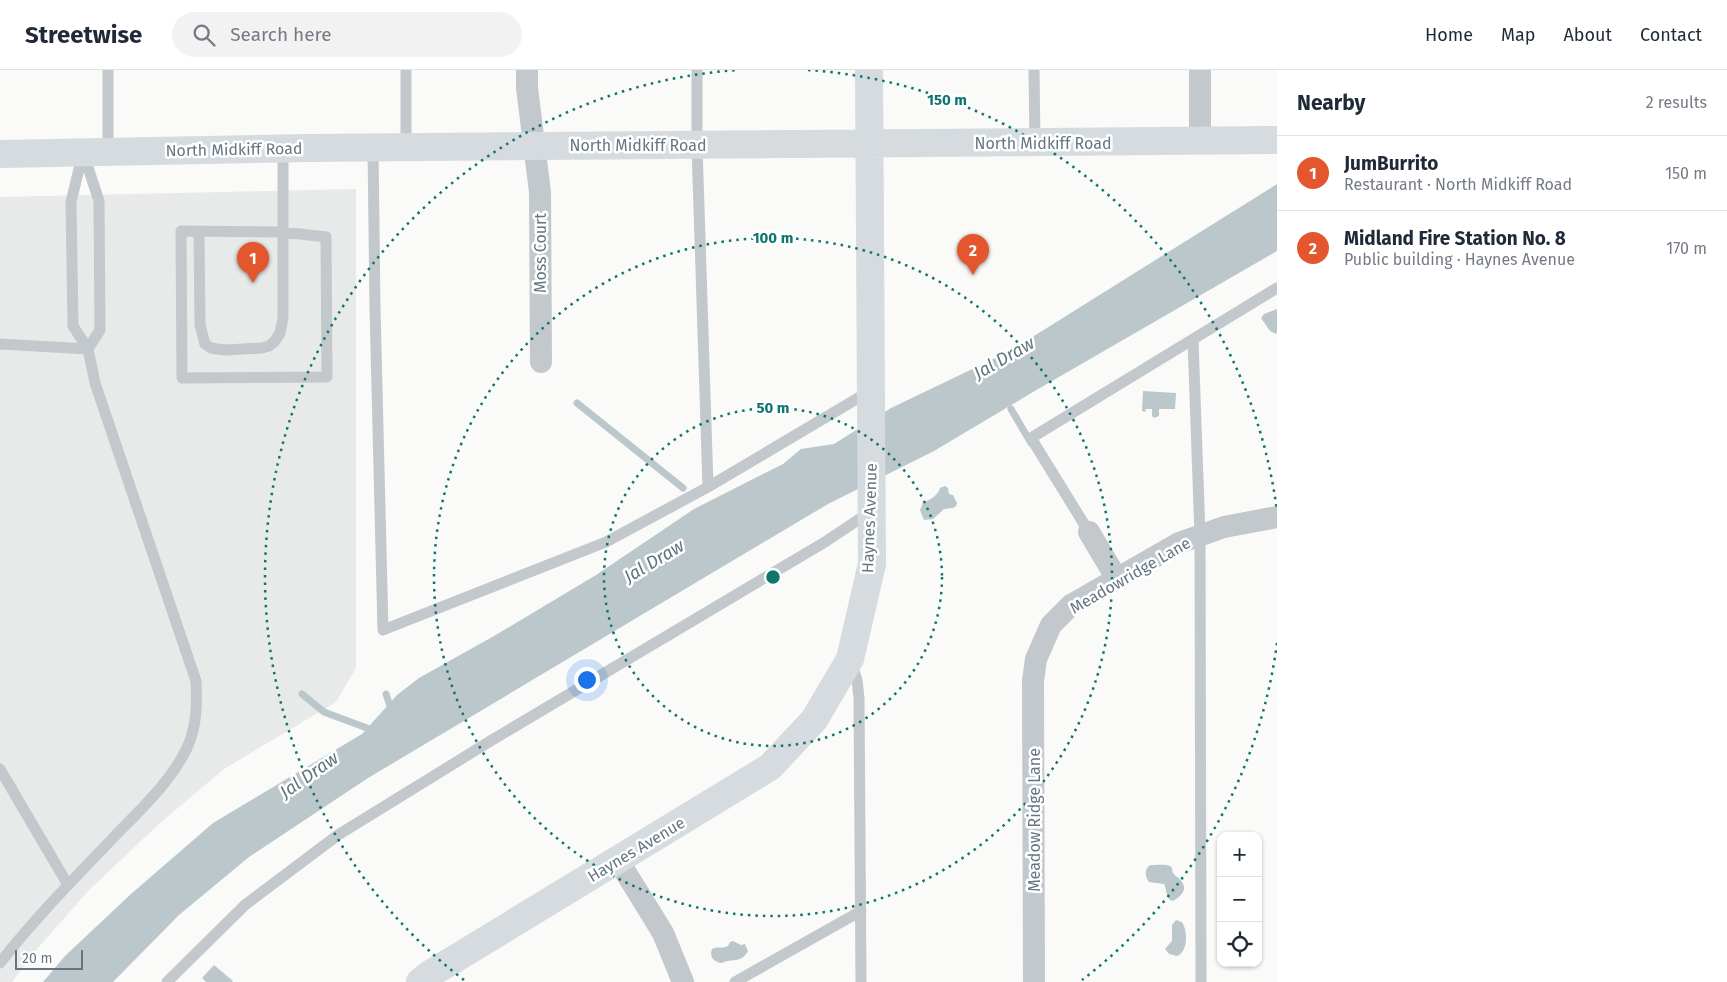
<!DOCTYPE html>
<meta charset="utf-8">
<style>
:root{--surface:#fff;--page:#f2f2f3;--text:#1f2937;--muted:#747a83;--line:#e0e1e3;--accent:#e4572e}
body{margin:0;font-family:"Fira Sans",sans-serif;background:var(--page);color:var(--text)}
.controls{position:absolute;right:15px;bottom:15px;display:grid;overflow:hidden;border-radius:10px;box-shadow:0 1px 4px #0004}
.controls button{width:45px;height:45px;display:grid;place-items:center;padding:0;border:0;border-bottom:1px solid var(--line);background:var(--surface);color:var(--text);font:25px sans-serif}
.scale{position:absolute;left:15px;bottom:12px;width:68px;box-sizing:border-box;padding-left:5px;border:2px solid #657683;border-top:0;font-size:14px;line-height:18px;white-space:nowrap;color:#657683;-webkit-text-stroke:4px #fff;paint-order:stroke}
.you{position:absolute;left:586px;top:609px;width:18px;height:18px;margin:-12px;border:4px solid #fff;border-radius:50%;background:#1a73e8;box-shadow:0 0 0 8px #1a73e833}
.badge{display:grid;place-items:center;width:32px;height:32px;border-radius:50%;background:var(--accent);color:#fff;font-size:16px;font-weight:700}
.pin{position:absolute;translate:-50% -41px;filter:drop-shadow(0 1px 2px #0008)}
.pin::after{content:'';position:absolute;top:26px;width:18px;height:15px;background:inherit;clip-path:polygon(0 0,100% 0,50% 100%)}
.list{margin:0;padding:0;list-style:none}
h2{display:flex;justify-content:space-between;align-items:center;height:65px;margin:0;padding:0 20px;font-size:21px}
h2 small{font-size:16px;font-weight:400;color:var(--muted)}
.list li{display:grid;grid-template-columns:32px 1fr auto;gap:15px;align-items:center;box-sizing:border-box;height:75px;padding:0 20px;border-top:1px solid var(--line)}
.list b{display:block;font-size:19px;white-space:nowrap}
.list p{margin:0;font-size:16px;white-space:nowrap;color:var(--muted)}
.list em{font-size:16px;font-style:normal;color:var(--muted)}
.icon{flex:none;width:28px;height:28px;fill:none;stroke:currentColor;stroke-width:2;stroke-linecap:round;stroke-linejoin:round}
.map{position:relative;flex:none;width:1277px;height:912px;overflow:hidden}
header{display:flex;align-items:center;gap:30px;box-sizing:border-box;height:70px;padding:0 25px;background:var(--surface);border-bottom:1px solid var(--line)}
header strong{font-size:24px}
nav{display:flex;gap:28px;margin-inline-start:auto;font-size:18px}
.search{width:350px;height:45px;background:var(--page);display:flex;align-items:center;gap:12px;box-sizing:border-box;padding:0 18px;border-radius:28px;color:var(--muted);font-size:19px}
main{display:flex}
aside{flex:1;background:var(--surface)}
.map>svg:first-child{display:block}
</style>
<header>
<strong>Streetwise</strong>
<div class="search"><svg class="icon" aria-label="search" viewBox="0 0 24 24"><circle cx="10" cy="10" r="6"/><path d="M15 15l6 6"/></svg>Search here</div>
<nav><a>Home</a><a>Map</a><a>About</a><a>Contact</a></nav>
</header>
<main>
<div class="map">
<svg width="1277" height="912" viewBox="0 0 1277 912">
<rect width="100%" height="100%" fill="#fafaf8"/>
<path fill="#e8e9e9" d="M356,119V598L336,632L224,699L160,753L88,821L37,879L12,912H0V127Z"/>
<path fill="#bbc7cb" d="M1277,114V181L1033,322L934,381L828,434L368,708L249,787L179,845L113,912H43L65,886L131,824L213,753L362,664L397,625L419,608L494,566L596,505L694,439L783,394L801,379L834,374L891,338L1010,281Z
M1277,239V263L1276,264L1270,261L1261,248L1264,244Z
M1143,321L1176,323L1175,339H1159V346L1154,348L1152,346V339H1146L1145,342L1142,341Z
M945,416L948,418L949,424L953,425L957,433L956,436L953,438L944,439L933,449L924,450L920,440L923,433C929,430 938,426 940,418Z
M1150,795C1155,795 1166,794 1170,796C1174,799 1171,800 1173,803C1176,807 1180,808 1182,812C1188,820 1180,827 1173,831L1170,830C1165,824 1167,819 1164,814L1149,812C1145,807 1144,799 1150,795Z
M1176,850L1182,852C1188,861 1188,882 1177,886L1169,884L1165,879L1172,871V855Z
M733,871L741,875L745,874L748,881C741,894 731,888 722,893C714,892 709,887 712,879C717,876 723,879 728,876L730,872Z
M214,895L233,911L232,912H206L202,908Z"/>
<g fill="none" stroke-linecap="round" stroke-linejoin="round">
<path stroke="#bbc7cb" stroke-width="7" d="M577,333L683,418
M1011,339L1031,373
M302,624L324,642L375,661
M386,624L392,642"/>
<path stroke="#c3c8cc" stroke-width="11" d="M108,0V82
M406,0V77
M697,0V76L708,417L870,321
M1034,0L1035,73
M373,78L375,238L383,560L606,472L708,417
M83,82L99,131L100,260L88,279L73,256L71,132Z
M199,161L200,255L205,274L211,278L217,279L226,280L262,278L269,276L275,271L280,263L283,248V162L326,167L327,307L182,308L181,161L283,162V79
M1193,270L1200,465L1201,912
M0,274L88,279L95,313L196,611C197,634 197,656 187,678C170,713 139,741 112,769C74,809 34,849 0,893
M1089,462L1031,368L1277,218
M851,592L857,610L859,628L861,912
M0,699L68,815
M167,912L245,835L338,765L492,670L825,472L870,442
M735,912L861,841"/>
<path stroke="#c3c8cc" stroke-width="22" d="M527,0V18L540,122L541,292
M1200,0V57L1202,72
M1089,462L1117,509
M618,790L663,863L683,912
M1034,912L1033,611L1036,589L1051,555L1071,535L1179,473L1224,457L1277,447"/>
<path stroke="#d6dbdf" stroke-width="28" d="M0,84L308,78L1277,70
M420,912L430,904L770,697L814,650L850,589L872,494L869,0"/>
</g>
<g fill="none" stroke="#0f766e" stroke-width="2.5" stroke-dasharray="2.5 5">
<circle cx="773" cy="507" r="169"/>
<circle cx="773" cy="507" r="339"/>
<path d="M1277 573A508 508 0 0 1 1082 910M464 910A508 508 0 0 1 738 0M808 0A508 508 0 0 1 1277 441"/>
</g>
<g text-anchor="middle" stroke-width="5" stroke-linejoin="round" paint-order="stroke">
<g font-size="16" fill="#657683" stroke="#fff">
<text x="1043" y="79">North Midkiff Road</text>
<text x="638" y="81">North Midkiff Road</text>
<text transform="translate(234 79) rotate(-1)" y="6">North Midkiff Road</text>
<text transform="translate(540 183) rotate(-90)" y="6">Moss Court</text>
<text transform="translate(869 448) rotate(-88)" y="6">Haynes Avenue</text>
<text transform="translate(1130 505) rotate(-30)" y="6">Meadowridge Lane</text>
<text transform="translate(1034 750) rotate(-90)" y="6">Meadow Ridge Lane</text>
<text transform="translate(636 779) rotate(-31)" y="6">Haynes Avenue</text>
</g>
<g font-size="18" font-style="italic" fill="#60757c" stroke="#fff">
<text transform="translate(1004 288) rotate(-30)" y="6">Jal Draw</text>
<text transform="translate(654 491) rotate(-31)" y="6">Jal Draw</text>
<text transform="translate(309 705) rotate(-35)" y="6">Jal Draw</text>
</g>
</g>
<circle cx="773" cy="507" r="8" fill="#0f766e" stroke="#fff" stroke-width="2.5"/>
<g font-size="15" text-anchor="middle" font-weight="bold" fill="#0f766e" stroke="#fff" stroke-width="5" stroke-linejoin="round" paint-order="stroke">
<text x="947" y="35">150 m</text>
<text x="773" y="173">100 m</text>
<text x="773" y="343">50 m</text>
</g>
</svg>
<div class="controls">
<button>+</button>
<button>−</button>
<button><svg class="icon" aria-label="locate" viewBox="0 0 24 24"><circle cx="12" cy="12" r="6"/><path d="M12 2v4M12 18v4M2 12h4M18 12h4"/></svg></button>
</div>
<div class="scale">20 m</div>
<div class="you"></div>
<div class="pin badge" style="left:253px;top:213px">1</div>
<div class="pin badge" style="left:973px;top:205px">2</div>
</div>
<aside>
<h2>Nearby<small>2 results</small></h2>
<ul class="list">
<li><span class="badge">1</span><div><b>JumBurrito</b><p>Restaurant · North Midkiff Road</p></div><em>150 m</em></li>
<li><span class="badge">2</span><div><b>Midland Fire Station No. 8</b><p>Public building · Haynes Avenue</p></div><em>170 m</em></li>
</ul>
</aside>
</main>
